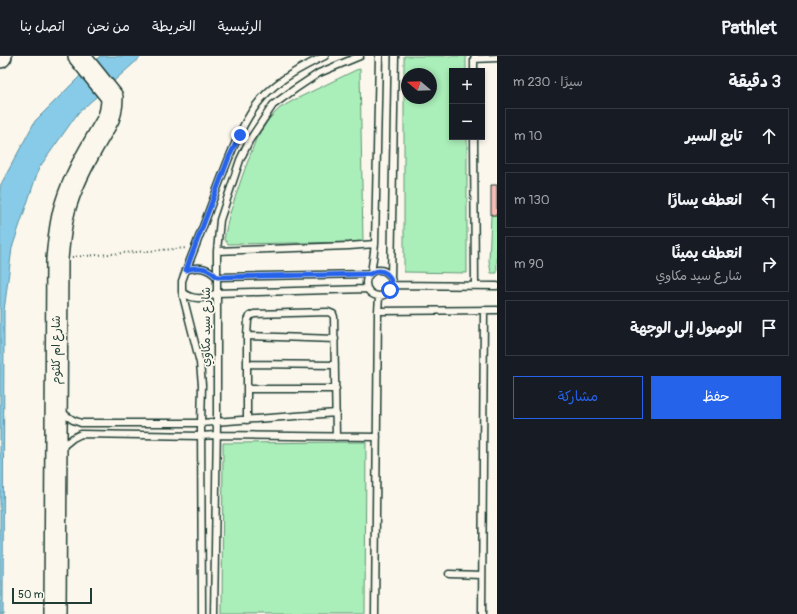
<!DOCTYPE html>
<html lang="ar">
<meta charset="utf-8">
<style>
:root{--surface:#171b24;--page:#242831;--text:#f1f3f6;--muted:#9ea1a6;--line:#363941;--accent:#2563eb}
body{margin:0;font-family:Pangolin,"Playpen Sans Arabic",sans-serif;background:var(--page);color:var(--text);direction:rtl}
.controls{position:absolute;right:12px;top:12px;display:grid;overflow:hidden;border-radius:0px;box-shadow:0 2px 6px #0003}
.controls button{width:36px;height:36px;display:grid;place-items:center;padding:0;border:0;border-bottom:1px solid var(--line);background:var(--surface);color:var(--text);font:20px sans-serif}
.compass{position:absolute;left:401px;top:12px;width:36px;height:36px;border-radius:50%;background:var(--surface);box-shadow:0 2px 6px #0003;rotate:289deg}
.scale{position:absolute;left:12px;bottom:10px;width:80px;box-sizing:border-box;padding-left:4px;border:2px solid #1f3d34;border-top:0;font-size:11px;line-height:14px;white-space:nowrap;color:#1f3d34;-webkit-text-stroke:3px #fbf7ec;paint-order:stroke}
.stop{position:absolute;width:12px;height:12px;margin:-9px;border:3px solid #2563eb;border-radius:50%;background:#fff}
.stop.end{background:#2563eb;border-color:#fff;box-shadow:0 1px 4px #0008}
.list{margin:0;padding:0;list-style:none}
h2{display:flex;justify-content:space-between;align-items:center;height:52px;margin:0;padding:0 16px;font-size:17px}
h2 small{font-size:13px;font-weight:400;color:var(--muted)}
.list li{display:grid;grid-template-columns:26px 1fr auto;gap:12px;align-items:center;box-sizing:border-box;height:56px;margin:0 8px 8px;padding:0 8px;border:1px solid var(--line);border-radius:0px}
.list b{display:block;font-size:15px;white-space:nowrap}
.list p{margin:0;font-size:13px;white-space:nowrap;color:var(--muted)}
.list em{font-size:13px;font-style:normal;color:var(--muted)}
.actions{display:flex;gap:8px;padding:12px 16px}
.actions a{flex:1;padding:9px 0;border:1px solid var(--accent);border-radius:0px;text-align:center;font-size:14px;color:var(--accent)}
.actions .main{background:var(--accent);color:#fff}
.icon{flex:none;width:22px;height:22px;fill:none;stroke:currentColor;stroke-width:2;stroke-linecap:round;stroke-linejoin:round}
.map{position:relative;flex:none;width:497px;height:558px;overflow:hidden;direction:ltr}
header{display:flex;align-items:center;gap:24px;box-sizing:border-box;height:56px;padding:0 20px;background:var(--surface);border-bottom:1px solid var(--line)}
header strong{font-size:19px}
nav{display:flex;gap:22px;margin-inline-start:auto;font-size:14px}
main{display:flex}
aside{flex:1;background:var(--surface)}
.map>svg:first-child{display:block}
</style>
<header>
<strong>Pathlet</strong>
<nav><a>الرئيسية</a><a>الخريطة</a><a>من نحن</a><a>اتصل بنا</a></nav>
</header>
<main>
<aside>
<h2>3 دقيقة<small>سيرًا · 230 m</small></h2>
<ul class="list">
<li><svg class="icon" aria-label="ahead" viewBox="0 0 24 24"><path d="M12 20V5M6 11l6-6 6 6"/></svg><div><b>تابع السير</b></div><em>10 m</em></li>
<li><svg class="icon" aria-label="left" viewBox="0 0 24 24"><path d="M17 20v-9H6M10 6l-5 5 5 5"/></svg><div><b>انعطف يسارًا</b></div><em>130 m</em></li>
<li><svg class="icon" aria-label="right" viewBox="0 0 24 24"><path d="M7 20v-9h11M14 6l5 5-5 5"/></svg><div><b>انعطف يمينًا</b><p>شارع سيد مكاوي</p></div><em>90 m</em></li>
<li><svg class="icon" aria-label="arrive" viewBox="0 0 24 24"><path d="M6 21V4h12l-3 4 3 4H6"/></svg><div><b>الوصول إلى الوجهة</b></div></li>
</ul>
<div class="actions"><a class="main">حفظ</a><a>مشاركة</a></div>
</aside>
<div class="map">
<svg width="497" height="558" viewBox="0 0 497 558">
<rect width="100%" height="100%" fill="#fbf7ec"/>
<filter id="ink" filterUnits="userSpaceOnUse"><feTurbulence type="fractalNoise" baseFrequency=".025" numOctaves="2"/><feDisplacementMap in="SourceGraphic" scale="8" xChannelSelector="R" yChannelSelector="G"/><feConvolveMatrix kernelMatrix="1 2 1 2 8 2 1 2 1" color-interpolation-filters="sRGB"/></filter>
<g filter="url(#ink)">
<path fill="#aaeeb9" stroke="#649676" fill-rule="evenodd" d="M404,0H466V15H452V81H467V217L404,216ZM407,18H431V42H407Z
M360,13L363,186L228,188L224,183L229,160L242,121L256,83L269,63L280,52L296,43L356,14Z
M491,159H497V217H491L489,205Z
M366,386L365,558H222L223,387Z"/>
<path fill="#87cbe8" stroke="#5d92a0" d="M100,0H142L78,57L39,112L12,192L4,255L3,558H0V130L35,65Z"/>
<path fill="#f8bcb6" stroke="#1f3d34" d="M491,129H497V159H491Z"/>
<g fill="none" stroke-linecap="round" stroke-linejoin="round">
<defs>
<path id="service" d="M474,3L497,2
M474,15V3L475,0
M474,81L475,230
M217,195L349,190L375,188
M186,214C199,210 207,211 217,221L369,218
M366 227a13 13 0 1 1 26 0a13 13 0 1 1-26 0Z
M371,217L373,203L375,188L379,0
M391,223L395,0
M392,229L497,230
M182,236C194,245 205,243 217,237L367,233
M378,255L497,254
M247,280L335,283
M248,308L335,309
M248,333H336
M61,356L73,364L81,367H201L336,357
M247,364V280L248,264L250,260L254,258L328,256L333,258L334,261L336,381
M62,391L73,382L81,378L201,380L216,379L377,381
M449,518L482,519
M202,558L201,367L202,329L200,307L182,236V225L186,214C199,183 210,151 222,120C232,94 243,64 262,42C279,23 302,11 325,0
M214,558L217,366V195L220,164L240,104L249,85L273,49L295,33L319,17L360,0
M375,558L378,255L379,241
M482,558L484,254"/>
<path id="trunk" d="M0,1L1,0
M55,558L57,203C59,184 60,166 66,148C75,119 91,93 106,67C111,59 112,51 112,41L79,0"/>
</defs>
<use href="#service" stroke="#1f3d34" stroke-width="9"/>
<use href="#trunk" stroke="#1f3d34" stroke-width="24"/>
<path stroke="#1f3d34" stroke-width="2" stroke-dasharray="1 3" stroke-linecap="butt" d="M72,201L187,192"/>
<use href="#service" stroke="#fbf7ec" stroke-width="6"/>
<use href="#trunk" stroke="#fbf7ec" stroke-width="21"/>
</g>
</g>
<g fill="none" stroke-linecap="round" stroke-linejoin="round" filter="url(#ink)">
<path stroke="#2563eb" stroke-width="5" d="M240,79L229,101L186,214C199,210 207,211 217,221L370,218C382,210 395,219 390,234"/>
</g>
<g text-anchor="middle" stroke-width="3.5" stroke-linejoin="round" paint-order="stroke">
<g font-size="12" fill="#1f3d34" stroke="#fbf7ec">
<text transform="translate(206 271) rotate(-90)" y="4">شارع سيد مكاوي</text>
<text transform="translate(56 294) rotate(-90)" y="4">شارع ام كلثوم</text>
</g>
</g>
</svg>
<div class="controls">
<button>+</button>
<button>−</button>
</div>
<svg class="compass" viewBox="-18 -18 36 36"><path d="M0-13l5 13h-10z" fill="#e53935"/><path d="M0 13l5-13h-10z" fill="#9ea1a6"/></svg>
<div class="scale">50 m</div>
<div class="stop" style="left:390px;top:234px"></div>
<div class="stop end" style="left:240px;top:79px"></div>
</div>
</main>
